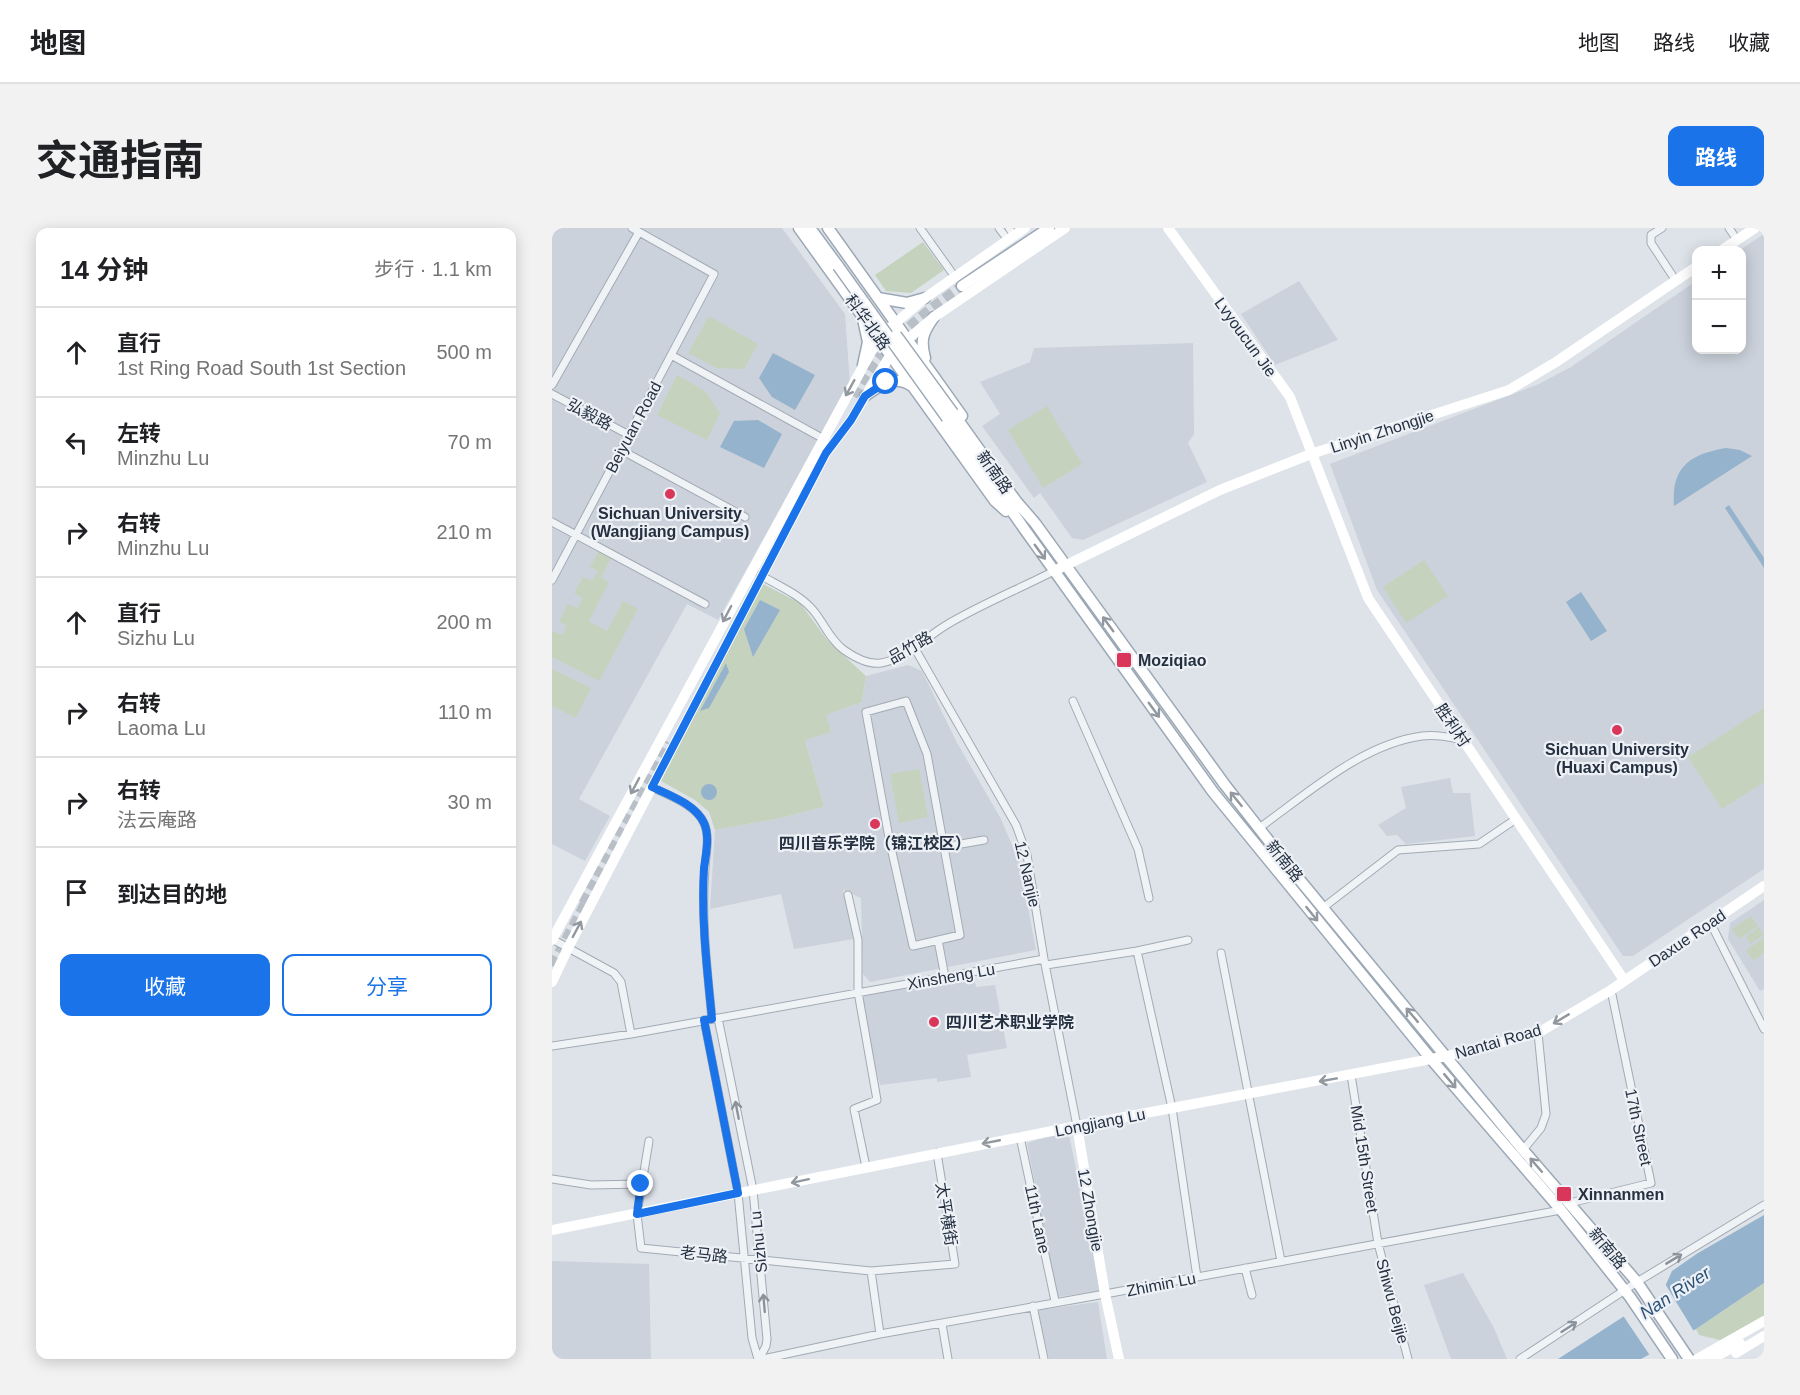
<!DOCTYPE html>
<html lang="zh">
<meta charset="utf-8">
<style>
:root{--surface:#fff;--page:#f2f2f2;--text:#202124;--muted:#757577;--line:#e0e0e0;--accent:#1a73e8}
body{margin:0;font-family:Arial,"Noto Sans SC",sans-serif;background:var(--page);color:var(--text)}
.controls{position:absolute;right:18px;top:18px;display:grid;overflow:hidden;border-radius:12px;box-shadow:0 3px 15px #0003}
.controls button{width:54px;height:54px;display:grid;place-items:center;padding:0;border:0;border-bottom:2px solid var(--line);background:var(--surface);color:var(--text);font:30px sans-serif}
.stop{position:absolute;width:18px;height:18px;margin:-14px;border:4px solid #1a73e8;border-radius:50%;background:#fff}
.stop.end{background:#1a73e8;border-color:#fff;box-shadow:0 2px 6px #0008}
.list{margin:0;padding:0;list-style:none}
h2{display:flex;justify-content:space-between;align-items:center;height:78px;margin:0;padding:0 24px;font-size:26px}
h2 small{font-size:20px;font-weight:400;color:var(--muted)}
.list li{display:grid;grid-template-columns:39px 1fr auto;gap:18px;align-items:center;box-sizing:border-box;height:90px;padding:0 24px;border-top:2px solid var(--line)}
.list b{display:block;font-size:22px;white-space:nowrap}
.list p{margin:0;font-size:20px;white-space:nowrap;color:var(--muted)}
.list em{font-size:20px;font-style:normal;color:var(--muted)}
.actions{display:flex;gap:12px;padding:18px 24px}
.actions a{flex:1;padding:14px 0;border:2px solid var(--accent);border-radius:12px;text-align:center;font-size:21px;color:var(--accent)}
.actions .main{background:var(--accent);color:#fff}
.icon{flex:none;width:33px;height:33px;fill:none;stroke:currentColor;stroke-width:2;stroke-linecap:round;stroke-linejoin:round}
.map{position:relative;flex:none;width:1212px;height:1131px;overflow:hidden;border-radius:12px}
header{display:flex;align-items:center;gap:36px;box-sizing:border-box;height:84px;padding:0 30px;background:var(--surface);border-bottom:2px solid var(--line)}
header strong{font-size:28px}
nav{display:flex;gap:33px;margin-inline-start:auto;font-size:21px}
.intro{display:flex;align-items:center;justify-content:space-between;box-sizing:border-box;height:144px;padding:0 36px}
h1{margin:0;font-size:42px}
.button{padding:15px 27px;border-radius:12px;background:var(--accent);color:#fff;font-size:21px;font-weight:700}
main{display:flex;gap:36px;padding:0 36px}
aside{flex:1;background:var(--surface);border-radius:12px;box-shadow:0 3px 15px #0003}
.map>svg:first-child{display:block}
</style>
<header>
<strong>地图</strong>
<nav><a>地图</a><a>路线</a><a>收藏</a></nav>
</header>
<div class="intro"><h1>交通指南</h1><a class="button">路线</a></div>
<main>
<aside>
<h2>14 分钟<small>步行 · 1.1 km</small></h2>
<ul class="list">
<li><svg class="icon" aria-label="ahead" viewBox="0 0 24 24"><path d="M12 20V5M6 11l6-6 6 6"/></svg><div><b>直行</b><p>1st Ring Road South 1st Section</p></div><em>500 m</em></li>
<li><svg class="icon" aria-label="left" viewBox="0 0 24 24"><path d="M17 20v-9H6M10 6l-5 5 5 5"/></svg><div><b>左转</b><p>Minzhu Lu</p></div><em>70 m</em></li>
<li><svg class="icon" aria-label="right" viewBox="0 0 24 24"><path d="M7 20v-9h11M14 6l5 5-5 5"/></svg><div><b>右转</b><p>Minzhu Lu</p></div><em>210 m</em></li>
<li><svg class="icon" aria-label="ahead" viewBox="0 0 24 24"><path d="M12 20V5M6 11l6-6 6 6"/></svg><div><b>直行</b><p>Sizhu Lu</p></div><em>200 m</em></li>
<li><svg class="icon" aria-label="right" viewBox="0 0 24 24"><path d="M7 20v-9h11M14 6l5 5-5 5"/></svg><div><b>右转</b><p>Laoma Lu</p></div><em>110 m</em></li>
<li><svg class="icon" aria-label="right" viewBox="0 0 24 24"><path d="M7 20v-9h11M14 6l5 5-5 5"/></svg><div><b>右转</b><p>法云庵路</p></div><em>30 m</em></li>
<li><svg class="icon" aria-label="arrive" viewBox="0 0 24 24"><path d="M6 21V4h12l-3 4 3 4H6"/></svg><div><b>到达目的地</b></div></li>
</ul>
<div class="actions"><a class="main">收藏</a><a>分享</a></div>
</aside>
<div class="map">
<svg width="1212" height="1131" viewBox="0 0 1212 1131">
<rect width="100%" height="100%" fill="#dde3e9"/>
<path fill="#cbd2db" d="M0,0H230L293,86L298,156L166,392L135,376L27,571L58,588L33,633L0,616Z
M1212,6V641L1081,728H1071L825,362L778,236L987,156L1019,139L1144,53V122H1190L1188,22Z
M747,53L786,112L723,137L689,86Z
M641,115L642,206L636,215L655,254L531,312L520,310L488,265L482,270L430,198L448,186L428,154L478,134L482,120Z
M356,437L370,443L404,513L449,591L468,636L484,722L318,754L311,746L309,670L291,662L302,711L242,721L229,666L158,681L163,602L229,590L272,579L253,512L273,487L310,474L314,448Z
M898,550L901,565H918L923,608L854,616L845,607L835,608L826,597L854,580L849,559Z
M1212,672V761L1208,763L1176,711L1178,695Z
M422,748L424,759L443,757L455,820L415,827L419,849L385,854V850L328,857L319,825L310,768Z
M516,902L549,1063L505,1069L475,915Z
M0,1033L97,1036L99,1131H0Z
M911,1045L942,1100L955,1131H899L872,1057Z
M546,1074L555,1131H497L486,1082Z"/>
<path fill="#c5d3be" d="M371,14L392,42L359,65L334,63L323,47Z
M157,88L206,116L192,141L164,140L136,125Z
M125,147L153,163L168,185L155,212L105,187Z
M495,178L530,236L491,260L456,202Z
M47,323L59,330L49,349L57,354L37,393L55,403L71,373L86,381L47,453L0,429V403L10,407L15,398L7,393L16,376L25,380L31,370L22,365L31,349L40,353L46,343L38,339Z
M872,332L896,368L854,395L831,359Z
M211,356L248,375L276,413L314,448L310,474L274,487L279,504L253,512L272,579L229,590L163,602L157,584L143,572L109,553L181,411Z
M0,441L39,460L24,490L0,478Z
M1212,480V554L1170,581L1136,529Z
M367,541L376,589L347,595L338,546Z
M1199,688L1206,698L1187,711L1180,701Z
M1207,699L1212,707L1198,716L1194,709Z
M1212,710V725L1201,733L1194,722Z
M1212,1055V1090L1172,1113L1147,1107L1144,1101Z"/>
<path fill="#95b3cc" d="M221,125L263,147L243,182L220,169L207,150Z
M206,192L230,206L212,240L168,219L182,193Z
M1174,220L1188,222L1200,228L1122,278C1119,239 1138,226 1174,220Z
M1177,277L1212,330V340L1173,280Z
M1029,364L1055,403L1039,413L1014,374Z
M208,372L228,382L201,429L192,401Z
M174,435L177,444L157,480L148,483Z
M149 564a8 8 0 1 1 16 0a8 8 0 1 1-16 0Z
M1212,987V1055L1144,1101L1089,1131H1006L1111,1063L1120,1043L1146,1025Z"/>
<path fill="#dde3e9" d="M1112,1054L1143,1105L1099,1129L1070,1086L1109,1061Z"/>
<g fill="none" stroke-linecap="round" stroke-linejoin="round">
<path stroke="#b8bfc7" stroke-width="10" stroke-dasharray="10 5" stroke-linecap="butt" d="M301,168C328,119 366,89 410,58
M29,674L114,513
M0,738L36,670"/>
<defs>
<path id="street" d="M368,0L403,49
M447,0L456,12
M457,0L462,8
M1110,0L1099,7V15L1124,53
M1177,0L1185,12
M119,127L270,210
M0,157L87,4
M0,166L77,207
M69,222L193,289
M0,294L153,376
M208,347C227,358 247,366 261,382C272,395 278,412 292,422C302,429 316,437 329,435C354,431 375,408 396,396C430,376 467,361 502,343
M0,352L162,46L80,0
M362,419L464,597L475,627L492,731L525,898
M354,473L375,526L408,707L361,718L338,615L314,484Z
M521,473L586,621L597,670
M100,559C117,568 143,576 152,595C158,608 154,626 153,640C149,691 155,740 160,791
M707,600C755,566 810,516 870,508C884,506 898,509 911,512
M392,619L432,612
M296,667L306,712V764L325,872L302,881L314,939
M772,679L846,622L927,616L964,591
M1158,694L1212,801
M0,711L62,745L69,754L79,806
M386,712L393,749
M585,723L620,880L645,1049
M669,725L729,1033
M494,737L585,723L636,712
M166,790L201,962L215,1111L214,1118L207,1131
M152,792L186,965L200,1110L206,1131
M0,818L79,806L492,731
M799,847L826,1015L856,1131
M468,909L503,1073
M97,913L85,986L89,1020L319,1043L403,1036L385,925
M971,922L989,900L994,886L986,805
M0,951L39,957L89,956
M1018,975L1099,955L1059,762
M693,1040L700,1067
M319,1043L328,1106
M481,1078L492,1131
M390,1096L396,1131
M211,1131L328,1106L553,1066L1009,982
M968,1131L1085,1054L1212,977"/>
<path id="primary" d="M247,0L443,273L454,283
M258,0L286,38
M276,0L410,188
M410,58L497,0
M326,70L355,75L373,70
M373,130C368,112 371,104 382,89
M311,137L316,114L311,91
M313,168C329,157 341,146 360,158
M401,185L464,273L483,295L673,557L742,645L971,922L1085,1054L1137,1131
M395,190L473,302L661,564L879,831L1009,982L1078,1069L1120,1131"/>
</defs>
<use href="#street" stroke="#a2aab3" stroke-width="9"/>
<use href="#primary" stroke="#9ca8b5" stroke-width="13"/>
<use href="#street" stroke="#f0f3f6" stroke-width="7"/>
<path stroke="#fff" stroke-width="10" d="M616,0L738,169L816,370L1072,752
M1170,22L1203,0
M502,343L668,262L759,226L957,162L1004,134L1144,39
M0,712L327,109L373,70L473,0
M0,754L16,720L274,225L299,192L339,126L356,111L382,89L513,0
M525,898L553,1066L567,1131
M0,1002L525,898L895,828L986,805L1059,762L1212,658
M1184,1125L1212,1108
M1145,1131L1212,1093
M1160,1131L1188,1115"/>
<use href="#primary" stroke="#fff" stroke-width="10"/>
<defs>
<path id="primary-bridge" d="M286,38L395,190
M344,107L401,185"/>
</defs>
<use href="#primary-bridge" stroke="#9ca8b5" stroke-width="13" stroke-linecap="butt"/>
<use href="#primary-bridge" stroke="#fff" stroke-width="10"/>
</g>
<defs><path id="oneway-shaft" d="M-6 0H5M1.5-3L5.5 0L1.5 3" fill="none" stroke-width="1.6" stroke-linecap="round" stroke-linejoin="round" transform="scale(1.5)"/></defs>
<g stroke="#9298a0">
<use href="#oneway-shaft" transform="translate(298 160) rotate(119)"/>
<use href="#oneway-shaft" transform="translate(488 324) rotate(54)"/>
<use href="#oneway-shaft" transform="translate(175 386) rotate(118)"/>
<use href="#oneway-shaft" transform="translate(556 396) rotate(-126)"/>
<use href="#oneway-shaft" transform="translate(602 482) rotate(54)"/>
<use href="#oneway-shaft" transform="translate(83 558) rotate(118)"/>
<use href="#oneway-shaft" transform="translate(684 571) rotate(-129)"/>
<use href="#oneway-shaft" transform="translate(760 686) rotate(51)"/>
<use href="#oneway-shaft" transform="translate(25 701) rotate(-62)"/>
<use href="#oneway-shaft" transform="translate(860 787) rotate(-130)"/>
<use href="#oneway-shaft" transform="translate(1009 791) rotate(149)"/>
<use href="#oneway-shaft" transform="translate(776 852) rotate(170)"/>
<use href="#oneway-shaft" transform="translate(898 853) rotate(50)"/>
<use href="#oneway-shaft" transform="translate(439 914) rotate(169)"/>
<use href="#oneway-shaft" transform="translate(984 937) rotate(-131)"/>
<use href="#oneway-shaft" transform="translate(248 953) rotate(168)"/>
</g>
<g stroke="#8a929c">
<use href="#oneway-shaft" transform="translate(185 882) rotate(-101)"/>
<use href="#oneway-shaft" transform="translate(1122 1031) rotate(-31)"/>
<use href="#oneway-shaft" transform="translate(212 1075) rotate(-95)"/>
<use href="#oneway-shaft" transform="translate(1017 1099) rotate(-33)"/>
</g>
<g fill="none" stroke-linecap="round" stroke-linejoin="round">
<path stroke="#1a73e8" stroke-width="8" d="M89,956L85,986L186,965L152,792L160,791C155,740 149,691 152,640C154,626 158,608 152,595C143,576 117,567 100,559L274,225L299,192L313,168L334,154"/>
</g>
<g fill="#d9365a" stroke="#edf1f6" stroke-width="2">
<circle cx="118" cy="266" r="6"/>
<rect x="564" y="424" width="16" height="16" rx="3"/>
<circle cx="1065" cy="502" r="6"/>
<circle cx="323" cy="596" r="6"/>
<circle cx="382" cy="794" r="6"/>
<rect x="1004" y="958" width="16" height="16" rx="3"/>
</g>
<g text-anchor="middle" stroke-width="4.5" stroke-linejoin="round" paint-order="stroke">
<g font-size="16" fill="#253141" stroke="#edf1f6">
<text transform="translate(316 94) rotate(54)" y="6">科华北路</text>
<text transform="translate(694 109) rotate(54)" y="6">Lvyoucun Jie</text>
<text transform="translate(38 186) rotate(28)" y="6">弘毅路</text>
<text transform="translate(81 199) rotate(-62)" y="6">Beiyuan Road</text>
<text transform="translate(830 203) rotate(-18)" y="6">Linyin Zhongjie</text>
<text transform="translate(443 244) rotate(55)" y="6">新南路</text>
<text transform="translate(358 419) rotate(-30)" y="6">品竹路</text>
<text transform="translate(901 497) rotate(56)" y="6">胜利村</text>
<text transform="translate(733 633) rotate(51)" y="6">新南路</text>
<text transform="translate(476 646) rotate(77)" y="6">12 Nanjie</text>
<text transform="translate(1135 710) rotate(-34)" y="6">Daxue Road</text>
<text transform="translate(399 748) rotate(-10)" y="6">Xinsheng Lu</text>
<text transform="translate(946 813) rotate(-16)" y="6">Nantai Road</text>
<text transform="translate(548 894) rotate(-11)" y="6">Longjiang Lu</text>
<text transform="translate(1087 899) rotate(78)" y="6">17th Street</text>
<text transform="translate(813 931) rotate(81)" y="6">Mid 15th Street</text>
<text transform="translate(539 982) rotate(80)" y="6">12 Zhongjie</text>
<text transform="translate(395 986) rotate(81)" y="6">太平横街</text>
<text transform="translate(486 991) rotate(78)" y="6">11th Lane</text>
<text transform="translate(206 1014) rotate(-96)" y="6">Sizhu Lu</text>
<text transform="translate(1056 1020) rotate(50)" y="6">新南路</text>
<text transform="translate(152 1026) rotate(6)" y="6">老马路</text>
<text transform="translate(609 1056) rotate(-11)" y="6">Zhimin Lu</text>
<text transform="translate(841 1073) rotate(75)" y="6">Shiwu Beijie</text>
</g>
<g font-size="16" font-weight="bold" fill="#253141" stroke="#edf1f6">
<text x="118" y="291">Sichuan University<tspan x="118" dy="18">(Wangjiang Campus)</tspan></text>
<text x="586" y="438" text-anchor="start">Moziqiao</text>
<text x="1065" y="527">Sichuan University<tspan x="1065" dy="18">(Huaxi Campus)</tspan></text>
<text x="323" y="621">四川音乐学院（锦江校区）</text>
<text x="394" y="800" text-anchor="start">四川艺术职业学院</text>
<text x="1026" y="972" text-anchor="start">Xinnanmen</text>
</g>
<g font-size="18" font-style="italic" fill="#2c5378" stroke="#edf1f6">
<text transform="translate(1123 1065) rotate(-33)" y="6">Nan River</text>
</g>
</g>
</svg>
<div class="controls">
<button>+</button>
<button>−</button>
</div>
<div class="stop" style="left:334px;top:154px"></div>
<div class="stop end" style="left:89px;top:956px"></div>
</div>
</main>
